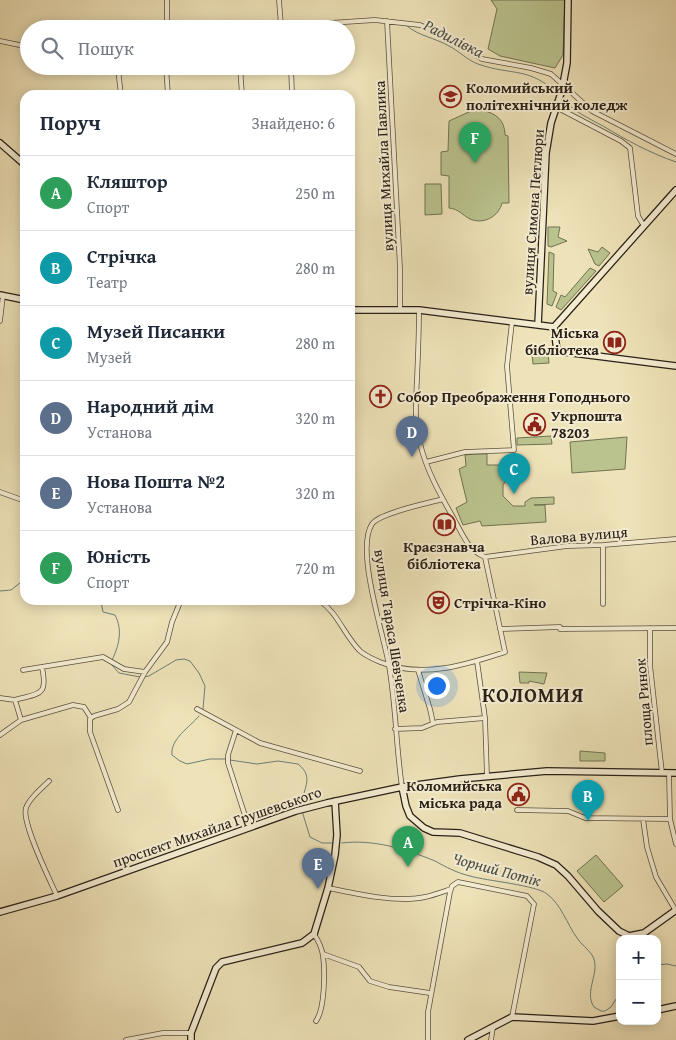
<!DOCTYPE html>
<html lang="uk">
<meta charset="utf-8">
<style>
:root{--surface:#fff;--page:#f2f2f3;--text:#1f2937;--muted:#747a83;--line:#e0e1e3;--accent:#8f2418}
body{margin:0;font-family:"Gentium Book Plus",serif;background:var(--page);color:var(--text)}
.controls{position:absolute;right:15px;bottom:15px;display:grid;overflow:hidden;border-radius:10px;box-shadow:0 2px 12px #0003}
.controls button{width:45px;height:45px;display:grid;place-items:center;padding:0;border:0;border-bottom:1px solid var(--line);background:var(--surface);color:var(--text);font:25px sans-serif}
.you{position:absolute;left:436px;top:685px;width:18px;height:18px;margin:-12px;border:4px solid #fff;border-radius:50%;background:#1a73e8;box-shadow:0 0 0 8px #1a73e833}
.badge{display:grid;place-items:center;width:32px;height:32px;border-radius:50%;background:var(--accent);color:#fff;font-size:16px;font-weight:700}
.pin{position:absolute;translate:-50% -41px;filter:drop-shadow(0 1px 2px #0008)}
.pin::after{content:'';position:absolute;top:26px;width:18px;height:15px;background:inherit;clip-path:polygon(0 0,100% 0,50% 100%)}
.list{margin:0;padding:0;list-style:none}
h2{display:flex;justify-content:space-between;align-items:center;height:65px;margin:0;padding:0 20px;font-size:21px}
h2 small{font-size:16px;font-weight:400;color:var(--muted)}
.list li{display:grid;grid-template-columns:32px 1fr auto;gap:15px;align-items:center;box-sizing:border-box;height:75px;padding:0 20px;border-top:1px solid var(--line)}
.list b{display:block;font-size:19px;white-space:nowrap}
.list p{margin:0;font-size:16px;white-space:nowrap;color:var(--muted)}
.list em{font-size:16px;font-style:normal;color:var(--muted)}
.icon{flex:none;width:28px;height:28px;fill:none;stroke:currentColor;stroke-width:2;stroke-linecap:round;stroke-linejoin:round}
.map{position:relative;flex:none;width:676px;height:1040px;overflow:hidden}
.search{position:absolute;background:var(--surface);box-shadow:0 2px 12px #0003;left:20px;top:20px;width:335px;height:55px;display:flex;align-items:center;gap:12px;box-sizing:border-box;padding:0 18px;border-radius:28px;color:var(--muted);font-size:19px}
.panel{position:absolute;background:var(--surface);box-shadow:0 2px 12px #0003;left:20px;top:90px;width:335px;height:515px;border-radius:15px}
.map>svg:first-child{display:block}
</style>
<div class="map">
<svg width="676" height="1040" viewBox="0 0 676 1040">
<rect width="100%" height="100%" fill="#eee2b8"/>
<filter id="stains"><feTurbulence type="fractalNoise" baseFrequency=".004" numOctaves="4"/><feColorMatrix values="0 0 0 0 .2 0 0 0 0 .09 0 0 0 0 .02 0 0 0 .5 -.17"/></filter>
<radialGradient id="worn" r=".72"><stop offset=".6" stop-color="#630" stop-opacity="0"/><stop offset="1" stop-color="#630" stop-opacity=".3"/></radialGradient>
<path fill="#bac38e" stroke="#717252" d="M491,0H565L563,55L555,68L500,56L488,49L497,9Z
M481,110C496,113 505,120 505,135L508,136L509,203H502C499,216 484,225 470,219C462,215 459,209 449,208V176L441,175V152L448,151L449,121L471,111Z
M425,184H441L442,214L425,215Z
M548,227H560L558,237L567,241L551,247L548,246Z
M602,247L610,253L599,266L595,264L588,249L598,252Z
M549,252L554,254L553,291L557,293L552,306L547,304Z
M590,268L596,271L561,310L556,307L561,295L565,297Z
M548,353L549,363L533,364L532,355Z
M551,436L552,444L517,445V438Z
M627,437L625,469L572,473L570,442Z
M475,454H487V465H510V475L503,485V496L513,506H525V502L531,498L554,497V504L534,505H545L546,522L482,526L480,521L463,525L456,508L467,502L459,469L466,466L465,455Z
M519,672L547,673L544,684L529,681V683H520Z
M580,751L605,753V761H580Z
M596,855L623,886L604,902L577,871Z"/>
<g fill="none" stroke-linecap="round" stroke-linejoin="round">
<path stroke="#6d7e76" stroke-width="1" d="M407,26C419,36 435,38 449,46C459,51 467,60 478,64C511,76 531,66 558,95
M561,98C573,111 588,118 603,126C626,140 650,153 676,162
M0,591L11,590L25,579
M98,600L101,602L103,612L115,615C123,630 119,646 112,660
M111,664L119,673L140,677
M144,677L149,676L176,660L184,659L190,661L199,673L205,686L203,709
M199,716C190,727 170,739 172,755L180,761L187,764L210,759H226
M230,760L257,764L278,761L298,764C316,778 301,790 302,807
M302,811L310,837L322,843H332
M342,843C373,839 406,849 435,861C446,867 457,873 470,876C487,881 536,885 547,894C561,904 567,924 577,938C581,944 588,949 592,955C602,971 583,991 594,1007L601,1011H605L611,1007L620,993
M657,965L667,964L676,966"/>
<defs>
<path id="street" d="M279,0L281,26
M387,21L400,268V309
M167,29V0
M240,29L375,20L420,25L448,37L482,59L531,68L551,74L592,111L676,154
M0,41L29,47
M107,66L118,69L166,67
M240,66L242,95
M291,66L292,95
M166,67L168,95
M118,69L121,95
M556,107L621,141L630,148L638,216L644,226
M419,310C419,333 418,356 417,379C416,400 414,422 420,443C426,470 441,496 454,519C462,533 468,551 485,557
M0,321L3,295
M426,462L465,452L514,450L507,366L512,322
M0,492L25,501
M485,557L567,546L603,545L676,539
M319,600C338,613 344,635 360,651C366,656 373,659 380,662C422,679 465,665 505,652L485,557
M603,604V545
M650,628V665L662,773
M500,629L560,627
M560,629L676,628
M477,661L485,718L487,776
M23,670L103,657L124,669L145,672
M418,670L430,709L433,723
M0,698L15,700L21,720L0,735
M15,700C40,693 48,696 42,667
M197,709L260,743L360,771
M21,720L73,705L84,707L91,718
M395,729L422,728L437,722L485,718
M236,730L228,755V763L249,828
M669,773L670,819L676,844
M49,781C42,788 29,798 26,808C21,822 50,880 57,896
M402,787C396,747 396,706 389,666C384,635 355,550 372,524C379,513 429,503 443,499
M118,810L90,732V719L94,716L118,709L129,702L145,672L167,642L172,622L181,600
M517,810L568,811L585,818L670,819
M643,819L647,847L656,877L676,911
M328,888C356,894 397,903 425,897C434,895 442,892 451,889
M314,934C318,940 322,949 323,956C325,971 325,1009 316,1021
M323,954L359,967L370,981L389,987L430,993
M126,1040L163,1033H191
M428,1040V1012L450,892L452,886L458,882L527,896L534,904L512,1017
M491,1040L493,1027"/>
<path id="secondary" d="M0,143L25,165
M0,295L25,300
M350,310H419L554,327
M538,325L546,153L551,123L562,90L567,63L568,0
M554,327L676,190
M554,327L557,351L676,366
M402,787L406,806L410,816L424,828L433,832L460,833L538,857L556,865L568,876L598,911L619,931L629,936L644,933L676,910
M0,912L57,896L296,811L327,803L402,787L460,779L547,771L676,773
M657,1010L676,1006
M191,1040V1033L216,968L222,962L302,943L314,934L328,888L335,855L337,835L335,801
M468,1040L512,1017L593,1021L620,1016"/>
</defs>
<use href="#street" stroke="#5a503f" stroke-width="5.5"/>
<use href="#secondary" stroke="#282017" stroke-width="8"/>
<use href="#street" stroke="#f4ecd1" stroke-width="4"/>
<use href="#secondary" stroke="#f4ecd1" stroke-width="5.5"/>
</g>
<defs>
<symbol id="university-ring" viewBox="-11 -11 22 22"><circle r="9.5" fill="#f4ecd1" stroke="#8f2418" stroke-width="1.5"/><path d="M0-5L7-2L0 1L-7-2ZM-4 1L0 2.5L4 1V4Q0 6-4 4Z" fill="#8f2418"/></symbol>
<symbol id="library-ring" viewBox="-11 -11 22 22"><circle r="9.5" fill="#f4ecd1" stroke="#8f2418" stroke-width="1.5"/><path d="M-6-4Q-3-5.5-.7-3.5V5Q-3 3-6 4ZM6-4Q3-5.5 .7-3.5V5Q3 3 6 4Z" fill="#8f2418"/></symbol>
<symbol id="church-ring" viewBox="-11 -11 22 22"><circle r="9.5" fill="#f4ecd1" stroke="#8f2418" stroke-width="1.5"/><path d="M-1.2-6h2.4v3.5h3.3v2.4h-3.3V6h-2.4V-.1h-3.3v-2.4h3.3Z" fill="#8f2418"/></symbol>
<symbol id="civic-ring" viewBox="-11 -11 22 22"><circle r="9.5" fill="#f4ecd1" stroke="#8f2418" stroke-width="1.5"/><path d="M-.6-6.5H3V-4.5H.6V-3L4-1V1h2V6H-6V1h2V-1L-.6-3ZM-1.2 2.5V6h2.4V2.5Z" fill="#8f2418"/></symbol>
<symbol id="theatre-ring" viewBox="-11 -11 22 22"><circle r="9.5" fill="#f4ecd1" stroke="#8f2418" stroke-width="1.5"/><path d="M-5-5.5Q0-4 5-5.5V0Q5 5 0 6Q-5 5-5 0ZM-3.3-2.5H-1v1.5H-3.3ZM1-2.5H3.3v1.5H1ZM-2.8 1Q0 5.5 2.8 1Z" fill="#8f2418"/></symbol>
</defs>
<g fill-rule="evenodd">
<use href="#university-ring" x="438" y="84" width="25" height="25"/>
<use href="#library-ring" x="602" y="330" width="25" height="25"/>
<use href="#church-ring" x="368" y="384" width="25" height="25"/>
<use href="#civic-ring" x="522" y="412" width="25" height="25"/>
<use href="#library-ring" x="432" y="512" width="25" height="25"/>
<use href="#theatre-ring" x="426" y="590" width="25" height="25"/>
<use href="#civic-ring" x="506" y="782" width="25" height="25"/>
</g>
<g text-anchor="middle" stroke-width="4" stroke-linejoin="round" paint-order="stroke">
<g font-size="15" font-weight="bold" fill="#282017" stroke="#f4ecd1" text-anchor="start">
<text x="466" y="93">Коломийський<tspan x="466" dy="17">політехнічний коледж</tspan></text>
<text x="599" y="338" text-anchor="end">Міська<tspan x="599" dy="17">бібліотека</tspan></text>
<text x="397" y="402">Собор Преображення Гоподнього</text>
<text x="551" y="421">Укрпошта<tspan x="551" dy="17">78203</tspan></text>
<text x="444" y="552" text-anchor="middle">Краєзнавча<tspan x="444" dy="17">бібліотека</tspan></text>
<text x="454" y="608">Стрічка-Кіно</text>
<text x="502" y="791" text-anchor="end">Коломийська<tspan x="502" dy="17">міська рада</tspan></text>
</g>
<g font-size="15" fill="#282017" stroke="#f4ecd1">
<text transform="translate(384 166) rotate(-93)" y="5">вулиця Михайла Павлика</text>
<text transform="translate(533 212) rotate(-86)" y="5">вулиця Симона Петлюри</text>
<text transform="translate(579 536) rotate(-5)" y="5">Валова вулиця</text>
<text transform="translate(392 631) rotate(81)" y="5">вулиця Тараса Шевченка</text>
<text transform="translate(644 702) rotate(-95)" y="5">площа Ринок</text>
<text transform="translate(217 827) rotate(-19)" y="5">проспект Михайла Грушевського</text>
</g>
<g font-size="16" font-style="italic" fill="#4a4f46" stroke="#f4ecd1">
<text transform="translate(454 38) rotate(27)" y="6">Радилівка</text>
<text transform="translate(497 869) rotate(15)" y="6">Чорний Потік</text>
</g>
<g font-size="20" font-weight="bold" letter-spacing="1" fill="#282017" stroke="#f4ecd1">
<text x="533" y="702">КОЛОМИЯ</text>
</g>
</g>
<rect width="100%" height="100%" filter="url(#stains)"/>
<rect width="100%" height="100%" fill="url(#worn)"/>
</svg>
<div class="controls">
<button>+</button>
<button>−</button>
</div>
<div class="you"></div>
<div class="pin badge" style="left:408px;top:867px;background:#2e9e5b">A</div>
<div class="pin badge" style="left:588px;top:821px;background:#0f9aa8">B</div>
<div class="pin badge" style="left:514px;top:494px;background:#0f9aa8">C</div>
<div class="pin badge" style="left:412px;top:457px;background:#5c6f8a">D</div>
<div class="pin badge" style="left:318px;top:889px;background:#5c6f8a">E</div>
<div class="pin badge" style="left:475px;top:163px;background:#2e9e5b">F</div>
<div class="search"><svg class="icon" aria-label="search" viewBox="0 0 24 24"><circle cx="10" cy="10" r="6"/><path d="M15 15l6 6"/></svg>Пошук</div>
<section class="panel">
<h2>Поруч<small>Знайдено: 6</small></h2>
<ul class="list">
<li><span class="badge" style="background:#2e9e5b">A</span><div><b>Кляштор</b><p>Спорт</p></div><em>250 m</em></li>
<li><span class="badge" style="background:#0f9aa8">B</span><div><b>Стрічка</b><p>Театр</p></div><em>280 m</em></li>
<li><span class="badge" style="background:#0f9aa8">C</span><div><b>Музей Писанки</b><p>Музей</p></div><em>280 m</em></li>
<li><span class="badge" style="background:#5c6f8a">D</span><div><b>Народний дім</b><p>Установа</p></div><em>320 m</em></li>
<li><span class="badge" style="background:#5c6f8a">E</span><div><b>Нова Пошта №2</b><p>Установа</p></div><em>320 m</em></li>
<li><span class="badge" style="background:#2e9e5b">F</span><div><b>Юність</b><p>Спорт</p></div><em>720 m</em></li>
</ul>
</section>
</div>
